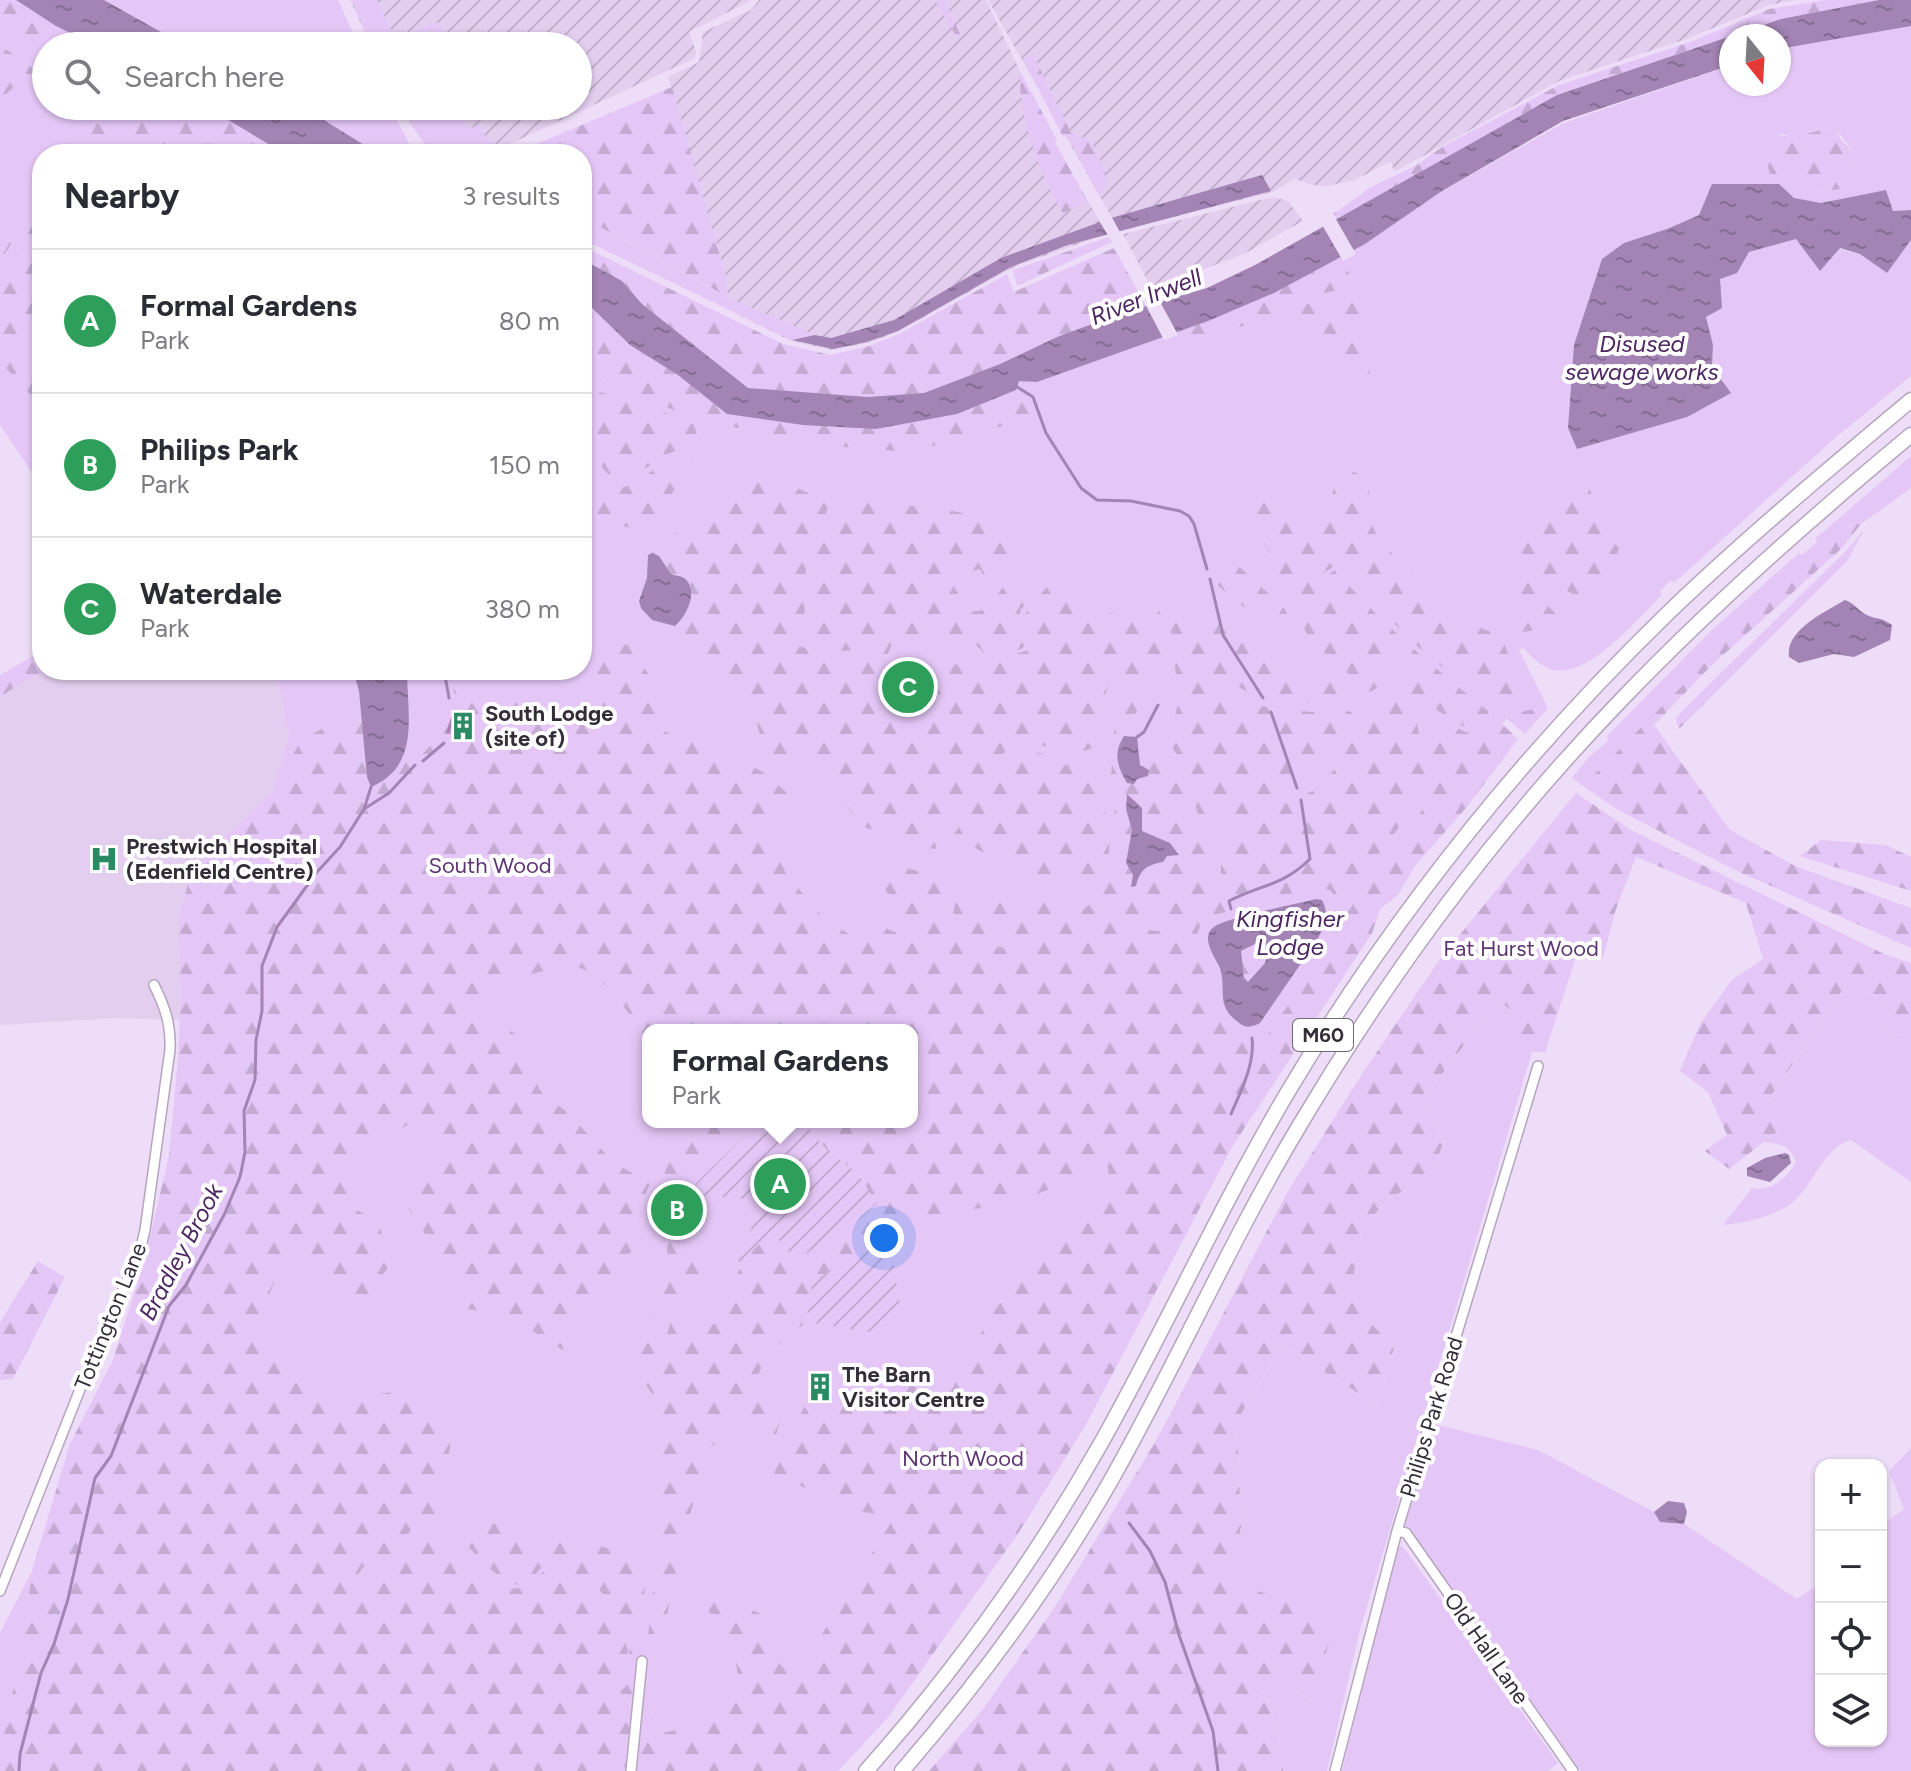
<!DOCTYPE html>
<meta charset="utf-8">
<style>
:root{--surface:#fff;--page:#f7f7f7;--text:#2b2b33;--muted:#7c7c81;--line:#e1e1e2;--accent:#298a64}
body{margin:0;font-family:Figtree,sans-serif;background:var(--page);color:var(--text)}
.controls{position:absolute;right:24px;bottom:24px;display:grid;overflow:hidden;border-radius:16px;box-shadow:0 2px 6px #0004}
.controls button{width:72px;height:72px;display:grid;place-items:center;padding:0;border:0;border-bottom:2px solid var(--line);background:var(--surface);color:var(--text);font:40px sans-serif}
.compass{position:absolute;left:1719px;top:24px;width:72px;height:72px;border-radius:50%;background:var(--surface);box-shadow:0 2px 6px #0004;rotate:162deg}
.you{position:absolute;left:884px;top:1238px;width:28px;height:28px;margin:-20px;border:6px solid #fff;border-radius:50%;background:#1a73e8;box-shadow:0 0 0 12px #1a73e833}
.badge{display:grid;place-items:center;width:52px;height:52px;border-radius:50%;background:var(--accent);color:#fff;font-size:26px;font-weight:700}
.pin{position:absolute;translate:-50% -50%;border:4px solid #fff;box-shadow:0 2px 8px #0006}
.popup{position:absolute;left:642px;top:1024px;width:276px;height:104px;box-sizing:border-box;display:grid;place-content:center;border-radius:16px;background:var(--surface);filter:drop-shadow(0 2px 6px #0005);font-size:26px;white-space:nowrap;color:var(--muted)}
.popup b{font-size:30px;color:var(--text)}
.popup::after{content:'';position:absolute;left:50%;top:100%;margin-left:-16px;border:16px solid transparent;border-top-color:var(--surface)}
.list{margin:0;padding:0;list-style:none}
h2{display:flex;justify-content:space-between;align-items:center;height:104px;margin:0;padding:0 32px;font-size:34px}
h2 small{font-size:26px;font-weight:400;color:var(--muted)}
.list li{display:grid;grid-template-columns:52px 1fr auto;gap:24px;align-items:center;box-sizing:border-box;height:144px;padding:0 32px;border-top:2px solid var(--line)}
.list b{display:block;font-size:30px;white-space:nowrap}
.list p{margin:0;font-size:26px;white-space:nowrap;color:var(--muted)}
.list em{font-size:26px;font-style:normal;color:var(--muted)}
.icon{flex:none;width:44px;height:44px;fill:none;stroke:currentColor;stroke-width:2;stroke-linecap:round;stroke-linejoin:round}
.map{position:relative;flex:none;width:1911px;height:1771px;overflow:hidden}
.search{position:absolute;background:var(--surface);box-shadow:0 2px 6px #0004;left:32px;top:32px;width:560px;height:88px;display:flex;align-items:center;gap:20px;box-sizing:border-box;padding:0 28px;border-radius:44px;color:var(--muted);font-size:30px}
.panel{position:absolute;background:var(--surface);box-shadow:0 2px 6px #0004;left:32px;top:144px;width:560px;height:536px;border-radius:32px}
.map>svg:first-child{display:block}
</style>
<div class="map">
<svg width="1911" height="1771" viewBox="0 0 1911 1771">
<defs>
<pattern id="industrial-furrows" width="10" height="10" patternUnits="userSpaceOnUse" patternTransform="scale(2)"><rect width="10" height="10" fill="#e3cef0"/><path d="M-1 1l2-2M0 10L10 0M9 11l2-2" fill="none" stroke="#c3b1ce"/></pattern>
<pattern id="forest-firs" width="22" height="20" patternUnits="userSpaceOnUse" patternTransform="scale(2)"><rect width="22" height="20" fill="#e5c7f7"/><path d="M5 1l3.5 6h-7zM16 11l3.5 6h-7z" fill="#c5abd4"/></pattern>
<pattern id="garden-furrows" width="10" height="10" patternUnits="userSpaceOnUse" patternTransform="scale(2)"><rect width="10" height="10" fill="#e5c7f7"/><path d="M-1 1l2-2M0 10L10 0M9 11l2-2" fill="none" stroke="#c5abd4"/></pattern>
<pattern id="water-ripples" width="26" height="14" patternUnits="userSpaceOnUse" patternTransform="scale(2)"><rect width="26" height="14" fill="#a384b5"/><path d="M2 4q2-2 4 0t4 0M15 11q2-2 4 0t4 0" fill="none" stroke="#856c94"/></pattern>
</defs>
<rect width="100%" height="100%" fill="#edddf8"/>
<path fill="#e3cef0" d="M42,670H275L289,735L272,793L226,837L189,880L180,1020L116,1018L0,1025V684Z"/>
<path fill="url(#industrial-furrows)" d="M350,0H752L689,32L696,51L695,58L488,154H432L398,106H578V46H371Z
M759,0H986L1054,142L1107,234L1016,266L897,332L868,343L831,350L791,341L729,310L726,277L668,77L699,62L703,32L751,10Z
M988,0H1795L1769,5L1689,38L1559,81L1394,172L1391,161L1355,180L1327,186L1313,185L1295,179L1273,192L1119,230Z
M1273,197L1288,201L1303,221L1244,254L1152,289L1123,234Z"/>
<path fill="#e5c7f7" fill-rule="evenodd" d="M0,0H16L56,26L96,46H46V106H205L285,154H42V487L0,425Z
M104,0H338L359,46H186Z
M352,0H377L396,40L437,22L449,45L458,42L460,46H372Z
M1911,26V210L1893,211L1886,190L1821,203L1712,185L1699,215L1667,229L1569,428L1578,449L1730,392L1712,367L1713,345L1706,317L1719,278L1737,273L1749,252L1796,239L1860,254L1887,273L1911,240V376L1835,438L1674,583L1671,580L1660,591L1662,595C1637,619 1591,677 1553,670C1541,667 1531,656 1523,648L1519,650L1548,708L1527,710L1506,719L1432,844L1414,867L1398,895L1380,909L1372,933L1232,1147L1085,1426L1019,1532L889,1716L838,1771H0V1633L32,1571L70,1444L113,1360L144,1263L169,1156L178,1060L181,994L179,918L189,880L226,837L272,793L289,735L275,670H582V302L590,306L630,345L1037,382L1208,321L1274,293L1365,244L1442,191L1564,123L1731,65V84H1779V49ZM1826,128L1837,131L1851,148L1849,171L1854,187L1812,193L1799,172L1778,178L1770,174L1767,163L1780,134C1797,138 1810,135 1826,128ZM648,1030H912V1122H648Z
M301,106H389L415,154H379Z
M400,106H467L468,108L460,113L467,129L480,125L486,138L495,146L482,154H435L422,141Z
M582,217L727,297L815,335L792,340L582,239Z
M1911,456V488L1861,524H1850L1583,786L1572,778L1588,758L1608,741L1607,736L1712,630L1799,553L1802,555L1817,542L1815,539Z
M1848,982L1883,1000L1886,1033L1911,1037V1182L1851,1140C1822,1149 1815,1183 1793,1202C1778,1215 1743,1224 1723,1225L1752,1188C1769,1193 1789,1177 1796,1162C1790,1145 1780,1144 1764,1142L1778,1131L1767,1103Z
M1499,1000L1518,1017V1052H1532L1360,1630L1327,1771H1283V1752L1263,1689L1287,1683L1307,1699L1266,1596L1244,1584L1231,1570L1241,1527L1237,1421L1282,1345L1377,1405L1394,1348L1367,1319L1350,1289L1363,1226L1392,1196L1428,1181L1444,1142L1424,1097Z
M1434,1424L1538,1450L1654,1512L1660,1522L1684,1524L1797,1599L1821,1583V1741H1881V1529L1884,1523L1904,1509L1889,1471L1911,1448V1771H1581L1403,1523Z
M1400,1546L1404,1548L1558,1763L1548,1771H1342L1396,1551Z"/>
<path fill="url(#forest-firs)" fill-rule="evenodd" d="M0,0H16L56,26L96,46H46V66L0,31Z
M935,0H947L945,2L961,36H956Z
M1825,0H1879L1781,19L1557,95L1348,213L1337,219L1333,214L1371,187L1417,165L1442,147L1559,85L1693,41L1769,9Z
M0,45L46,78V106H80L118,143L113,154H80L84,146L15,86L0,100Z
M1033,54L1071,133L1090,140C1098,157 1115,179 1099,195L1067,136L1063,137L1023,59Z
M1021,73L1057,140L1055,142L1087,201L1063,213C1043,181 1015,111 1021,73Z
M672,87L726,277L728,297L582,217V154H513Z
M94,106H205L285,154H147L125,131Z
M1825,128L1837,130L1841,140L1851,149L1849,171L1859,180L1855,187L1812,193L1803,190L1799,172L1778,178L1770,174L1767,164L1761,160L1758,152L1764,140C1786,132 1802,139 1825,128Z
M42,211V314L14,377L0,361V277Z
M0,226L15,238L0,261Z
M1109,237L1112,242L1017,286L1013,270Z
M582,246L783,344L831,355L869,346L899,334L1007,274L1014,292L1114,248L1146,306L1057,337L1000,364L924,393L868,397L748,388L642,304L622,281L582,259Z
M1339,258L1356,284V291L1341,289L1321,294L1186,349L1176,331L1274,293Z
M1344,293L1356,294L1367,341L1370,381C1366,368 1360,365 1346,364C1333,340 1317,326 1296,309L1326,296Z
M582,314L610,326L630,345L678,375L727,414L998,399L1016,390L1032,398L1036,416L912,452L831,446L698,420L621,388L582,377Z
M42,372V406L29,395L27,388L32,378Z
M582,386L591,391L596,417L584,442C592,468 596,483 625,487L688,450H697L698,453L671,495L654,535L623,526L601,525L582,571C582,561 587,554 588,545C589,531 587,518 582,505Z
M599,392L631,399L694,425L699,442L670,453L623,482C603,475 598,462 590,444L603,420Z
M1582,469L1609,538L1619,548C1609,581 1608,583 1576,596L1564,589L1558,579L1549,578L1542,590L1546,604L1555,613L1554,627L1522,632L1518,629L1522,585L1520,558L1533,520L1567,506Z
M1353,472L1368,477C1371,490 1367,502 1369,515C1373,540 1399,558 1414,576C1426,591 1432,610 1446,623L1470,624L1500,635C1509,654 1515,671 1517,692L1512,697L1491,698L1490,706L1410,640L1307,530L1327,511L1334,488L1344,483Z
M752,482L793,486L830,503C822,524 811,541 807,563C801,595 811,613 796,645L837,659L866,656L882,660L896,670L913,673L955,665L963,660L1006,659L1015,654L1029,650L1036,640L1032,628L1023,619C1026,611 1029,609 1034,603C1047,587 1044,587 1063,578L1089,602L1100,618L1111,613L1120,615L1128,607L1142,616L1145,625C1131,645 1114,665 1107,689C1103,702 1106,718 1103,732C1096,766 1047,747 1027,740L1008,748L978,785L935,849L927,848L921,841H891L874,830L858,826L847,804L825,779L813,775L804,763L794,758L764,752L756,719L675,626L684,619L686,613L684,578L671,574L659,556L652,553L663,541Z
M1268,491L1333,567L1320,575C1305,562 1291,554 1271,555L1251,520L1258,502Z
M837,502C873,503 970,505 997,527C1007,535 1014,552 1021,563C1010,572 1000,580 985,580L980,569L949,578L959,595L957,612L979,611L994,603C999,590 1005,581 1020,579L1030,588L1033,598L1021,609L1019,618L1029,633L1030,641C1018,655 1002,654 984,653C981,650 978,646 974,644C965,641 903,640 893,642L886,658L865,650L834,651L809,644L813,614L811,570L824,535L837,517Z
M1851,524H1861L1842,548L1711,666L1654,725L1730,830L1795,866L1911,908V948L1737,871L1618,810L1583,786L1808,559Z
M1863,531L1848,560L1679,729L1676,719L1682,711L1845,552Z
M1230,558L1284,608L1300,638L1298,647L1236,601L1208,577L1226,566Z
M1245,561C1280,561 1292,557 1319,581L1335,570C1382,624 1432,666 1488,711L1491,722L1484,732C1458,731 1436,703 1406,696L1410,671L1402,663L1392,662L1385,666L1377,688L1370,692L1326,655L1307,634L1292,605L1275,586Z
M1160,610L1178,620L1180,630L1187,640C1198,631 1200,621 1209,613C1218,619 1219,624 1226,632C1238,644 1256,649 1272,656L1279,671C1295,677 1313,678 1327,667L1363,695L1334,701L1293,705L1268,702L1205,670L1155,616Z
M1152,630L1168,641L1160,669L1117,747L1140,765L1137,737L1165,746L1186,787L1194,828L1212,862L1214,873L1210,898L1197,935L1167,923L1122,922L1100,898L1119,864L1121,843L1110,790L1118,678ZM1127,794L1142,808V831L1154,835L1179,854L1167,856L1163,862C1146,865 1140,870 1136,886H1131L1133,875L1126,863L1132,830L1126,809Z
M622,644L628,645L662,693L664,731L676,737L703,733L724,752L763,772L800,804L784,810L771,821L773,836L782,853L785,872L818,912L850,935L856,934L866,919L914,941H924L876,878L894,865L935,875L951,891L946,928L969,944L1027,950L1058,930C1061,917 1078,911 1089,905L1122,931C1158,928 1196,930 1208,972C1215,996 1208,1016 1234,1032C1240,1036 1251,1037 1258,1039L1269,1033L1328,948L1343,918L1426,805L1437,777L1418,705C1445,716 1462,739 1493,737L1502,724L1518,739L1466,808L1414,867L1398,895L1380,909L1372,933L1232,1147L1085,1426L1019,1532L889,1716L838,1771H636L641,1722L649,1713L658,1734L725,1719C728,1712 733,1704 736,1696C744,1669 727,1625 705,1609L717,1593L763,1615L781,1666L796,1676L895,1516L863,1512L838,1504L774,1473L808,1398L843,1401L904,1381L963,1370C997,1292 1047,1241 1109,1185L1108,1167L1016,1202L946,1214L904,1217L890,1237L850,1256L812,1283L806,1322L768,1354L751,1389L780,1421L773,1446L739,1418L707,1452L687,1526L663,1633L656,1646L646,1653L660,1530L661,1356L672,1316L682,1307L685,1321L722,1325L726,1296L741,1267L740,1262L772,1232L792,1255L811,1253L877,1204L857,1173L826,1150L803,1122H912V1030H648V1041C632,1018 609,981 583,969C568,962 510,978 496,988C488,993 486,999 485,1008C485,1024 506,1025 516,1035C531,1050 530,1072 540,1090C545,1098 556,1103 563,1109C593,1134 611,1173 652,1179L643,1200L636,1245L614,1273L585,1301L563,1350L507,1315L467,1309V1279L428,1239L409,1209L446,1157L407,1125L354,1163L344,1204L377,1220L392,1262L362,1304L294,1259C262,1289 264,1312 264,1353L281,1363L309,1397H357L392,1392L436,1406L452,1423C451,1458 440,1494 435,1529L411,1530L389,1560L363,1567L352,1584L394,1568L412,1543C429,1541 446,1541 460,1552C498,1582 508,1611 552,1563L562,1570L576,1591L591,1589L617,1616L628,1651L608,1723L589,1743L560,1763L545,1771H535L523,1755L501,1771H0V1755L23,1642L32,1571L70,1444L113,1360L144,1263L169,1156L178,1060L181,994L179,918L189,880L226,837L272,793L300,742L361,704L367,777L400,764L408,748L421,755C442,739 435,718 458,707C471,701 492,693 506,697C543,707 561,750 599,708L596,686L583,658Z
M42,651V670H47L24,681L0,697V675Z
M1176,652L1198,675L1253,705L1311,712L1337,709L1352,712C1331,786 1292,782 1239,823L1224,816L1201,829L1191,784L1173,748L1170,732L1179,701L1175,667Z
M449,670H508L491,684L455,696Z
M1382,700L1413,703L1428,781L1415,806L1340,905L1331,891L1320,886L1211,916L1220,889L1221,866L1231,846L1252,825L1280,806L1317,789L1335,769L1370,707Z
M1548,708L1525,734L1506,718L1527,710Z
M1029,751L1045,754L1059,766L1097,760L1102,768C1095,819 1128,838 1093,890L1084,891L1060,879L1031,877L973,847L945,846L1012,756Z
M1576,793L1631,830L1884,954L1911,963V1037L1886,1033L1883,1000L1848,982L1767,1102L1778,1131L1729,1169L1705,1151L1727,1135L1708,1092L1680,1071L1700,1024L1732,980L1763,959L1746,903L1636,857L1616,909L1603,958L1578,951L1545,1052H1518V1017L1499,1000L1424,1097L1444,1142L1428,1181L1392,1196L1363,1226L1351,1289L1367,1319L1394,1348L1377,1405L1282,1345L1237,1421L1241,1527L1232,1570C1258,1600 1279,1597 1317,1598L1331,1639L1308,1699L1287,1683L1263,1690L1283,1752V1771H929L983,1709L1056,1605L1157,1439L1288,1191L1362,1074L1440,959Z
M1821,840L1886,845L1911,857V891L1800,856Z
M957,892L980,901L1007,893L1030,901L1070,906L1085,901L1055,922L1052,928L1026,945L971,939L951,926Z
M1256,944H1266L1269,950L1265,963L1248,982L1244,978L1240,951Z
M674,1122H748L685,1185L682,1196L665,1191C663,1159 669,1160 691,1139Z
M670,1213L674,1214C679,1224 674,1235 679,1244C685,1255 701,1258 701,1271C702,1293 676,1297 666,1312C661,1321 655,1343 654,1353C653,1367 660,1383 653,1395L642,1379L633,1353L668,1285L670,1273L663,1218Z
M38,1261L65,1277L13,1379L0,1380V1322Z
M472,1524H511L540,1542L576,1536L645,1563L644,1608L634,1671L626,1675C632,1652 632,1627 614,1608L625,1598L626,1593L612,1603L593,1584L576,1585L569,1567L552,1556L531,1579L517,1585C488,1574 480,1555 456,1536Z
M635,1677L632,1713L614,1722L621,1691Z
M633,1719L626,1770L614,1744V1727Z
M608,1732L609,1747L618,1771H563L589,1753Z"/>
<path fill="url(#garden-furrows)" d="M760,1122H803L826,1149L857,1173L877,1203C853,1227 827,1252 792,1255L772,1232L740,1262L735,1257C752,1240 744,1232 762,1214L760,1208L770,1205V1202L776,1198L771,1189L745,1205V1199L690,1194L698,1181Z
M890,1237L901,1316L881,1334L806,1322L812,1283L850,1256Z"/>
<path fill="url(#water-ripples)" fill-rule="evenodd" d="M16,0H104L186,46H96L56,26Z
M1879,0H1911V26L1779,49V36H1732L1781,19Z
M1731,36V65L1563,121L1442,191L1365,244L1274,293L1208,321L1037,382L1019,381L1016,390L957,414L876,429L803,425L727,414L678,375L630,345L590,306L582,302V259L622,281L642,304L748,388L868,397L924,393L1000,364L1057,337L1119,314L1207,288L1255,265L1557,95Z
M205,106H301L379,154H285Z
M1262,175L1271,191L1068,245L1011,267L898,331L867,342L833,349L792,340L815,335L831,338L894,320L1001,258L1111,218Z
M1712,184H1779L1794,198L1821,203L1886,190L1893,211L1911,210V240L1887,273L1860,254L1840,248L1820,271L1796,239L1749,252L1737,273L1720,279L1722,308L1706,317L1713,345L1712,367L1731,393L1687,417L1577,449L1568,428L1574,345L1602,259L1624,243L1667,229L1699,215Z
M652,553L659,556L671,574C676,576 681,576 684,578C700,590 686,617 675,626L652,620L641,608L639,601L647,578L648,555Z
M1845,600C1855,603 1859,612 1867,615C1877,620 1879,616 1892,625L1890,640L1854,657L1834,654L1799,663L1789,657C1785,630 1825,612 1845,600Z
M353,670H407C407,714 421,766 371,787L367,777L359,691Z
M1124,736L1137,737L1140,765L1149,770L1148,776L1137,779L1134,784L1127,783C1117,766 1113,753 1124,736Z
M1127,794L1142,808V831L1170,843L1179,855L1167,856L1163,862C1146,865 1140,870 1136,886L1131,887L1133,875L1126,863L1132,830L1126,809Z
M1316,899L1322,900C1330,915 1325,926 1317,940L1260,1023C1252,1027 1246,1029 1238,1022C1214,1005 1228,987 1219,966C1214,956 1200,937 1214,927C1226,918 1296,904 1316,899ZM1255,944H1266L1269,950L1265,963L1248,982L1244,978L1241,951Z
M1785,1153L1789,1155L1791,1163L1770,1182L1747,1176V1168L1765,1158Z
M1668,1501L1684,1503L1687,1512L1684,1524L1660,1522L1654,1512Z"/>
<path fill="#edddf8" d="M1110,214L1121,234L1109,237L1098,219Z
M1334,216L1356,254L1343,261L1321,223Z
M1158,298L1176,331L1178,335L1164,340L1144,302Z"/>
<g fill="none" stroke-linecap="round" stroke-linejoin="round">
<path stroke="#a384b5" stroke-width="3" d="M1014,385L1033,397L1046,433L1081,488L1097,500L1131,501L1180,511L1189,516L1194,524L1207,569
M582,538V551
M1210,579L1223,635L1263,698
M444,670L449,698
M1271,712L1297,788
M448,732L454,713
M1137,737L1144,732L1158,705
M423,761L444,743
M364,809L371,787
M1231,909L1229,901C1262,884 1281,887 1310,859L1301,800
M1231,1114C1241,1091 1255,1064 1252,1038
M1129,1523L1150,1551L1165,1582L1179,1635L1213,1731L1218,1771
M19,1771L20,1754L41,1673L54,1644L68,1599L95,1478L111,1456L169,1306L186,1285L224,1215L240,1177L245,1152L244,1111L255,1080L256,1040L262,1011V966L277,927L317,872L340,847L364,809L389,793L415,765"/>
<defs>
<path id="minor" d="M1397,1531L1406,1533L1573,1771
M0,1591L92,1359L139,1255L145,1230L170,1050C171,1024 165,1007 154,985
M631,1771L642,1661
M1335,1771L1397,1531L1538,1066"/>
<path id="highway" d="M866,1771C955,1671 1034,1561 1100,1445C1166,1328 1220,1206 1289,1090C1393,916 1522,755 1668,613C1745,539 1829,469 1911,400
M902,1771C979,1682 1051,1585 1110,1482C1177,1364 1231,1239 1301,1123C1392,970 1499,826 1623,698C1713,604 1811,518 1911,435"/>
</defs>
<use href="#minor" stroke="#b5a5bf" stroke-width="12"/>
<use href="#highway" stroke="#b5a5bf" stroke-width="17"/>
<use href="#minor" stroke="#fff" stroke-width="9"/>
<use href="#highway" stroke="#fff" stroke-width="14"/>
</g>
<defs>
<symbol id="building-bare" viewBox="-9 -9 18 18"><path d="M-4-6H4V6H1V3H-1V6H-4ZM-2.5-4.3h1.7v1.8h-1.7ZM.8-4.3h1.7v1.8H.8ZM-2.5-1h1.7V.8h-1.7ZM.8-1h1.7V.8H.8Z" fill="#298a64" stroke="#fff" stroke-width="2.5" paint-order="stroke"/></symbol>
<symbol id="hospital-bare" viewBox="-9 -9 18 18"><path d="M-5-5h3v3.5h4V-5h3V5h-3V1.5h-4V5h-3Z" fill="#298a64" stroke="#fff" stroke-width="2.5" paint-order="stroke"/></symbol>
</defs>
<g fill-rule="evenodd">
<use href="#building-bare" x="443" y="706" width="40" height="40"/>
<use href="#hospital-bare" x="84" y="839" width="40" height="40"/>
<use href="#building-bare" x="800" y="1367" width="40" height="40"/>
</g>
<g text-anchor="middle" stroke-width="8" stroke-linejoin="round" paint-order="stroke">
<rect fill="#fff" stroke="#706c73" stroke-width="2" x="1293" y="1019" width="60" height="32" rx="6"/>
<g font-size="20" font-weight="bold" fill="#332d37">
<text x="1323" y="1042">M60</text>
</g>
<g font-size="22" font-weight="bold" fill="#332d37" stroke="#fff" text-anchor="start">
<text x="485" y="721">South Lodge<tspan x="485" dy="25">(site of)</tspan></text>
<text x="126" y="854">Prestwich Hospital<tspan x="126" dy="25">(Edenfield Centre)</tspan></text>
<text x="842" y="1382">The Barn<tspan x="842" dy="25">Visitor Centre</tspan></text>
</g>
<g font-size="22" fill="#5e3573" stroke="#fff">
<text x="490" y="873">South Wood</text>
<text x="1521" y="956">Fat Hurst Wood</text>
<text x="963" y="1466">North Wood</text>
</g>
<g font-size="22" fill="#332d37" stroke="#fff">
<text transform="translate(110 1316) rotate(-68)" y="8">Tottington Lane</text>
<text transform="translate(1431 1417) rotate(-73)" y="8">Philips Park Road</text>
<text transform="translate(1487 1648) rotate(55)" y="8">Old Hall Lane</text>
</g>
<g font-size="24" font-style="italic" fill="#4e2662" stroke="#fff">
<text transform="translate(1146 297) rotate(-21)" y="8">River Irwell</text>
<text x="1642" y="352">Disused<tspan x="1642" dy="28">sewage works</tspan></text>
<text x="1290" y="927">Kingfisher<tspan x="1290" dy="28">Lodge</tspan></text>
<text transform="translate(181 1252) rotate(-62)" y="8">Bradley Brook</text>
</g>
</g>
</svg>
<div class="controls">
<button>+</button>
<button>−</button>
<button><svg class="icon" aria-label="locate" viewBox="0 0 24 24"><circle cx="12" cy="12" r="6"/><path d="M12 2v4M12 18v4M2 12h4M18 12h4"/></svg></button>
<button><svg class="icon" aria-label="layers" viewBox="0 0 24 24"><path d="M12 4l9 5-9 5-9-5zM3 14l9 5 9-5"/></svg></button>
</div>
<svg class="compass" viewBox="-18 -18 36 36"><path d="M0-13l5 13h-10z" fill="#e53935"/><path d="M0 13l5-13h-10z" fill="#7c7c81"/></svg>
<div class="you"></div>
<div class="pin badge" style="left:780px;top:1184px;background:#2e9e5b">A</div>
<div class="popup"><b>Formal Gardens</b>Park</div>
<div class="pin badge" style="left:677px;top:1210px;background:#2e9e5b">B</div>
<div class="pin badge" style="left:908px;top:687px;background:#2e9e5b">C</div>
<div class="search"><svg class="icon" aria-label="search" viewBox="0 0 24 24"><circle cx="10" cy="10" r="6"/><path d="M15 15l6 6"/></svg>Search here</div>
<section class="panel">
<h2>Nearby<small>3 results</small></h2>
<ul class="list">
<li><span class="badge" style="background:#2e9e5b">A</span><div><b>Formal Gardens</b><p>Park</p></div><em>80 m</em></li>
<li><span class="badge" style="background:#2e9e5b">B</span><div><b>Philips Park</b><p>Park</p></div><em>150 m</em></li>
<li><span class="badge" style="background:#2e9e5b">C</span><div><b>Waterdale</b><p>Park</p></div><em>380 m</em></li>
</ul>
</section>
</div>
